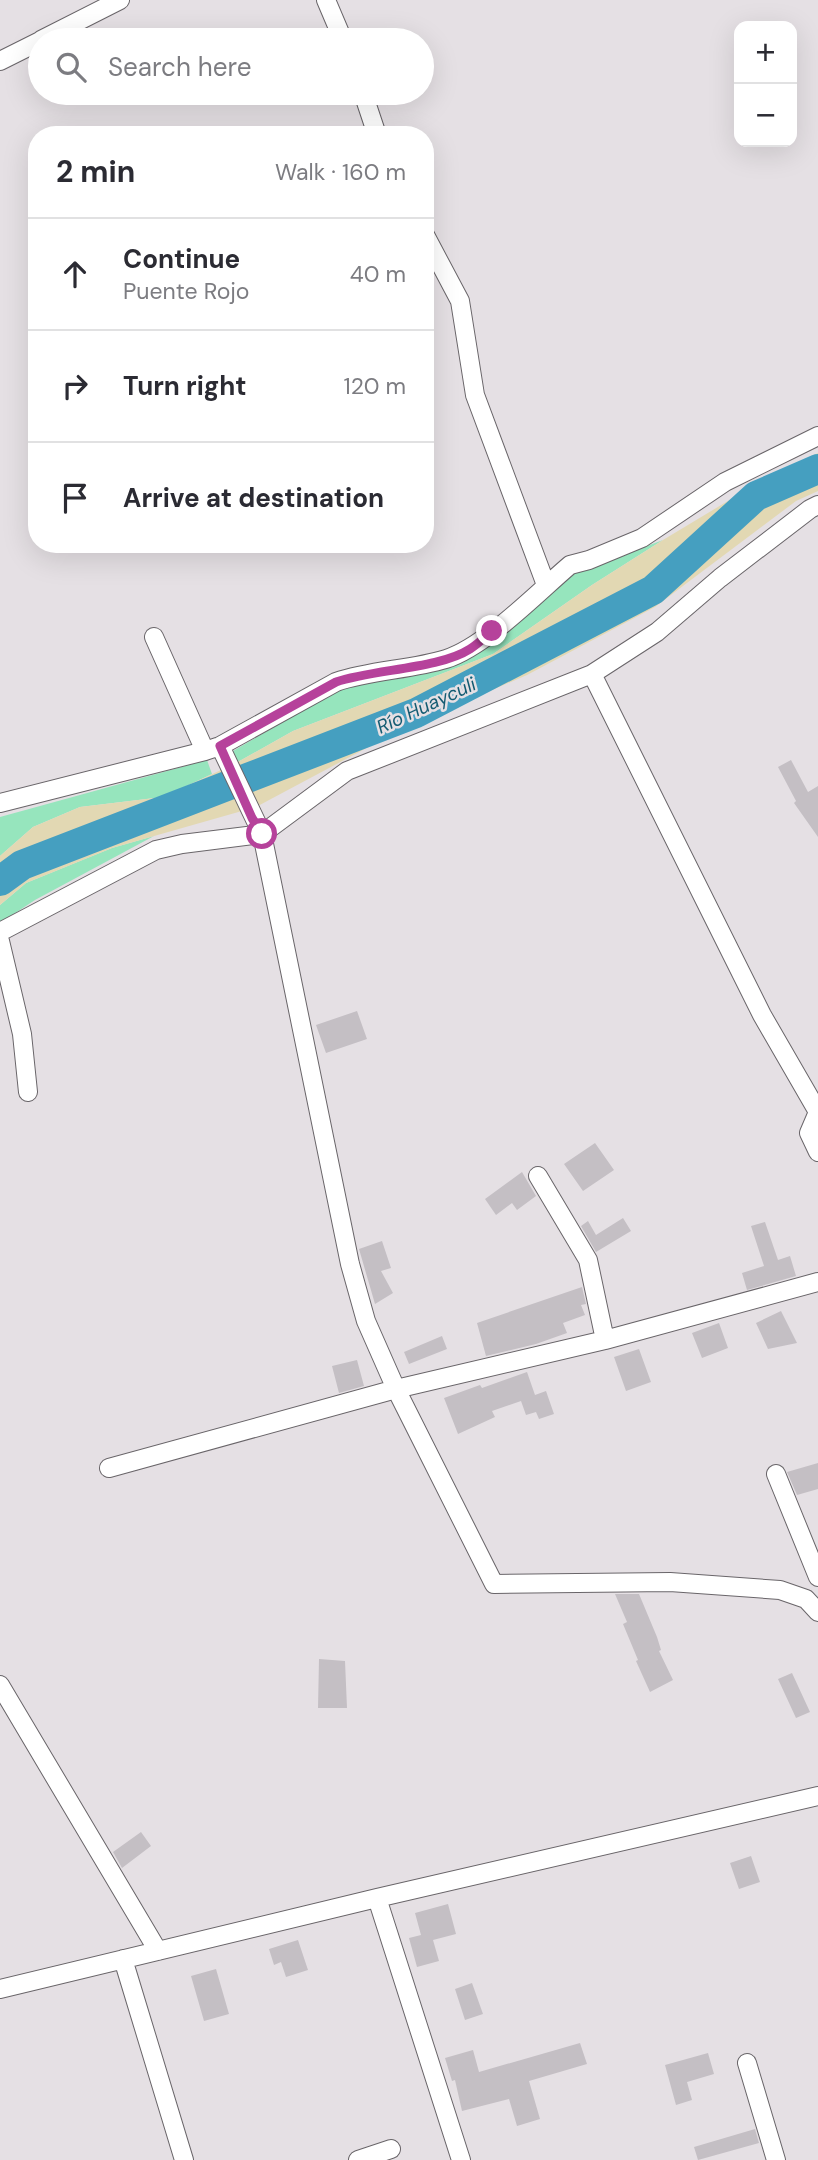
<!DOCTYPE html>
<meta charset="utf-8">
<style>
:root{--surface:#fff;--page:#f2f2f3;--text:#2b2b33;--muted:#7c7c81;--line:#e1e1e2}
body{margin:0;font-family:"DM Sans",sans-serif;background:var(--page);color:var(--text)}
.controls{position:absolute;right:21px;top:21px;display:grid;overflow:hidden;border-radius:14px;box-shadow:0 7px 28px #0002}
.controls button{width:63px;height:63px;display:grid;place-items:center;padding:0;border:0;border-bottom:2px solid var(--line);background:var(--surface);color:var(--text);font:35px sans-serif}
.stop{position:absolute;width:21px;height:21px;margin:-16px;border:5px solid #b6429b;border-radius:50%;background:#fff}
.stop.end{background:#b6429b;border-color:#fff;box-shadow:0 2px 7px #0008}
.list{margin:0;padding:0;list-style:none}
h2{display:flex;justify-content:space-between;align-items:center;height:91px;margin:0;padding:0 28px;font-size:30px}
h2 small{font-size:23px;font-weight:400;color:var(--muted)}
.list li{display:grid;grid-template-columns:46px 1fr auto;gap:21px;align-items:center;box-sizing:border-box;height:112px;padding:0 28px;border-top:2px solid var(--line)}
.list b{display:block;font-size:26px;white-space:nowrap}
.list p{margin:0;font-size:23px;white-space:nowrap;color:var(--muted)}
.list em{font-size:23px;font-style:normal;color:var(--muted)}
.icon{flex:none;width:38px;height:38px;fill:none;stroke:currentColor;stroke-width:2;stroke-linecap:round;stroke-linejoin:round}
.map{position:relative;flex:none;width:818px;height:2160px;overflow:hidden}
.search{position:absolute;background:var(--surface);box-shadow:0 7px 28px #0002;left:28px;top:28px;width:406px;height:77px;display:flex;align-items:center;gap:18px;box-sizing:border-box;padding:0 24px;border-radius:38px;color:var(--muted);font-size:26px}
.panel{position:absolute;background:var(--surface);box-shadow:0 7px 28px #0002;left:28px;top:126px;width:406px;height:427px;border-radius:28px}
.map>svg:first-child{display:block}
</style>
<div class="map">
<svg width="818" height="2160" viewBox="0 0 818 2160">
<rect width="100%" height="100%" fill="#e5e0e4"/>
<path fill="#96e5bd" d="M663,540L592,585L493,654L293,731L236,763L233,751L339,689L474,655L575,573Z
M207,760L212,774L163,797L80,807L33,827L0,856V817Z
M154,836L35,900L0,923V905L26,883L112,848Z"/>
<path fill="#e2d8b3" d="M818,453V491L796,501L655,607L527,675L404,728L256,807L112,848L26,883L0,905V856L33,827L80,807L163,797L236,763L293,731L493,654L592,585L663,540L771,475Z"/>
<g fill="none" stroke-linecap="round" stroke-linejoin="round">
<path stroke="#459fc0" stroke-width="30" d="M0,881L22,865L416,713L653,590L756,496L818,469"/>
</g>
<path fill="#c4bfc4" d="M791,760L808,792L818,786V837L794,803L796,801L778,767Z
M357,1011L367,1039L326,1053L316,1025Z
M595,1143L614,1170L583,1191L564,1164Z
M522,1172L536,1196L517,1210L512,1203L496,1215L485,1199Z
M623,1218L631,1231L596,1252L581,1226L588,1221L596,1235Z
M765,1222L778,1260L790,1256L796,1276L747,1290L742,1273L764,1266L751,1226Z
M382,1241L391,1268L381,1271L393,1293L375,1304L359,1249Z
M582,1287L586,1304L581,1305L585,1315L563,1323L567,1333L536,1344L486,1356L477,1323Z
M781,1311L797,1343L768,1349L756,1323Z
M719,1323L728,1348L702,1358L692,1333Z
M442,1336L447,1349L409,1364L404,1352Z
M639,1349L651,1382L626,1391L614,1357Z
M357,1360L364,1386L339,1393L332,1366Z
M527,1372L535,1395L546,1391L554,1414L539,1419L536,1412L526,1415L521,1401L492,1411L495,1417L458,1434L444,1398L480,1385L482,1388Z
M818,1463V1489L797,1495L787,1472Z
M615,1594H639L657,1637L661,1650L659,1651L673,1680L650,1692L636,1661L638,1660L623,1624L627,1622Z
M319,1659L345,1661L347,1708H318Z
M792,1673L810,1712L796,1718L778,1679Z
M141,1832L151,1846L122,1868L113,1852Z
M751,1856L760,1882L739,1889L730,1863Z
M448,1904L456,1934L433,1940L439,1961L417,1967L409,1938L421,1935L415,1913Z
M298,1940L308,1970L286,1977L281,1962L274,1965L269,1949Z
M216,1969L229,2014L204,2021L191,1976Z
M472,1983L483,2014L465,2020L455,1989Z
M580,2043L587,2064L529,2081L540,2119L517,2126L509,2099L462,2111L455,2080L452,2081L445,2058L473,2050L479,2072Z
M708,2053L714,2074L687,2082L692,2100L676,2105L665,2065Z
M755,2129L759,2143L698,2160L694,2147Z"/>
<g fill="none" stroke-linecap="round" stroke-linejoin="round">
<defs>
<path id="minor" d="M326,0L343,40
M41,40L120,0
M0,61L40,41
M363,93L377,135
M425,235L460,301L475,395L546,585
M154,637L205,751
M592,674L762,1015L818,1112L809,1133L818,1152
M220,746L262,834L350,1264L366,1321L396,1389L494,1584L670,1582L780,1590L806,1599L818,1612
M0,803L205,751L220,746L336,682C371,670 410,670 446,659C486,646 537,593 570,565L589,560L642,538L725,482L818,436
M0,932L156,850L182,844L262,834L347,771L592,674L657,632L720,578L810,509L818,505
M0,941L22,1034L28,1092
M538,1176L588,1260L605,1340
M109,1468L396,1389L605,1340L818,1282
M776,1474L818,1577
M0,1685L158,1951
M377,1898L461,2160
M123,1959L184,2160
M0,1989L377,1898L818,1796
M747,2063L776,2160
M358,2160L391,2149"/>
</defs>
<use href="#minor" stroke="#696569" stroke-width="20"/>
<use href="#minor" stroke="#fff" stroke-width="18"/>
</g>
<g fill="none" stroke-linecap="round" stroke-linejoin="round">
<path stroke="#b6429b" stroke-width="9" d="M262,834L252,818L220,746L336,682C374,669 439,669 470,649C478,644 485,637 492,631"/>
</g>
<g text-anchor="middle" stroke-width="5" stroke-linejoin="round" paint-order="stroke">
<g font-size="19" font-style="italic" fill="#135b72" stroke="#e5e0e4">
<text transform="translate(426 705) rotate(-25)" y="7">Río Huayculi</text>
</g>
</g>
</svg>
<div class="controls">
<button>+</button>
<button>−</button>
</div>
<div class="stop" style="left:262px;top:834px"></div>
<div class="stop end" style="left:492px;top:631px"></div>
<div class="search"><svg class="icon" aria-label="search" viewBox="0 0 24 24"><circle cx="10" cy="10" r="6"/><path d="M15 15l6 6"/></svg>Search here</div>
<section class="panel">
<h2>2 min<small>Walk · 160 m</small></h2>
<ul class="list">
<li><svg class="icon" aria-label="ahead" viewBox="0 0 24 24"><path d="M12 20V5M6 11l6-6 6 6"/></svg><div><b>Continue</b><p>Puente Rojo</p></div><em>40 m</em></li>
<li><svg class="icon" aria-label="right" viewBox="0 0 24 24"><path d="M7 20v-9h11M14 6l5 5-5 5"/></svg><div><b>Turn right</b></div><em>120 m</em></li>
<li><svg class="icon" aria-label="arrive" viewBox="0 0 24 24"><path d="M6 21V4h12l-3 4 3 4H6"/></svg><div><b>Arrive at destination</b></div></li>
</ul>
</section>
</div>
